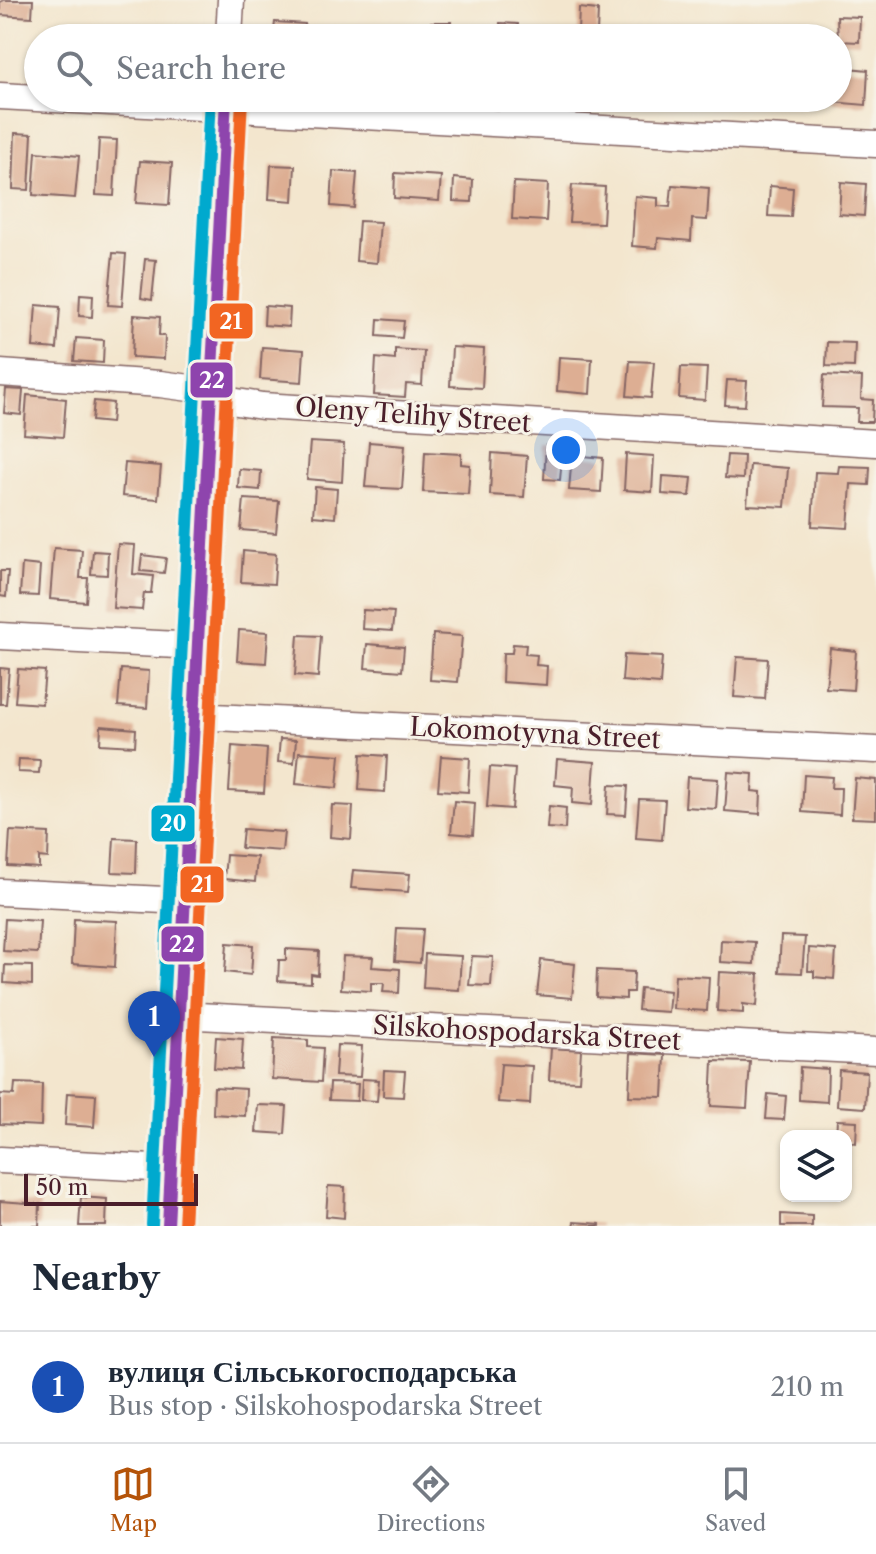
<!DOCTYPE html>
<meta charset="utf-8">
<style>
:root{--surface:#fff;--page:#f2f2f3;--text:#1f2937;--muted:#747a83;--line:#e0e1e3;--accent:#b45309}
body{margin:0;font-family:"Libre Caslon Text",serif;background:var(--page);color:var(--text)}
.controls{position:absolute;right:24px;bottom:24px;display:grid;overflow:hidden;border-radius:16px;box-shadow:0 2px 6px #0004}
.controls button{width:72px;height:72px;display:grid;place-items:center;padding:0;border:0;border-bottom:2px solid var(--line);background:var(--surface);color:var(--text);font:40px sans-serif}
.scale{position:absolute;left:24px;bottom:20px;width:174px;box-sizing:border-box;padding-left:8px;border:4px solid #4a1f2b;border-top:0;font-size:22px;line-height:28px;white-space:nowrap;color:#4a1f2b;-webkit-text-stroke:6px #f7f3e8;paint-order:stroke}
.you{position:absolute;left:566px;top:450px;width:28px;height:28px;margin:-20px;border:6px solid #fff;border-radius:50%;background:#1a73e8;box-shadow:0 0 0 12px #1a73e833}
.badge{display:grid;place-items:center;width:52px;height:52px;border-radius:50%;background:var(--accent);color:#fff;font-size:26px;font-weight:700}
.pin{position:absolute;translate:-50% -66px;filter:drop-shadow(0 2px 4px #0008)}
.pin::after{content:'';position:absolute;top:42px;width:28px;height:24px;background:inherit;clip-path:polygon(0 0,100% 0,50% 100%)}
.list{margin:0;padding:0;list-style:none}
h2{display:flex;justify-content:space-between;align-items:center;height:104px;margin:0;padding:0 32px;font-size:34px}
h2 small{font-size:26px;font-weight:400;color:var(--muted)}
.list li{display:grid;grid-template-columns:52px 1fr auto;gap:24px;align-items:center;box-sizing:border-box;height:112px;padding:0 32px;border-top:2px solid var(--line)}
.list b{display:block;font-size:30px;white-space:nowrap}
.list p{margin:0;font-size:26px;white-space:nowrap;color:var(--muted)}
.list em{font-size:26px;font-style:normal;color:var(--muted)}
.icon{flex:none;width:44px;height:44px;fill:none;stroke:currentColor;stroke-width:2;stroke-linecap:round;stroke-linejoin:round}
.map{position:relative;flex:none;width:876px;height:1226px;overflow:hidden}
.search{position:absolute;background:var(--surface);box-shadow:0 2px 6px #0004;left:24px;right:24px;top:24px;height:88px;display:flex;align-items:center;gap:20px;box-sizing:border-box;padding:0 28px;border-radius:44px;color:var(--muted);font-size:30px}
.sheet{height:216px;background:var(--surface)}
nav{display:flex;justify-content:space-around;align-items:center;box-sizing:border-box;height:112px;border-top:2px solid var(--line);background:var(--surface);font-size:22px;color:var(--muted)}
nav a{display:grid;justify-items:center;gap:4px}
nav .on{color:var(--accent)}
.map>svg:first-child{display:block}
</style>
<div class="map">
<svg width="876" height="1226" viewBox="0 0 876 1226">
<rect width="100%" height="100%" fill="#f7f3e8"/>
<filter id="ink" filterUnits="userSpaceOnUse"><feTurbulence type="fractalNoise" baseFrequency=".0125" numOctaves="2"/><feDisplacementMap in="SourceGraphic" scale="16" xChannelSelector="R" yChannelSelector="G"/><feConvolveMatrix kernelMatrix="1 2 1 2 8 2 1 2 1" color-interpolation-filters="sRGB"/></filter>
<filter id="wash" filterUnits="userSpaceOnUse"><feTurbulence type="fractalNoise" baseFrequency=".006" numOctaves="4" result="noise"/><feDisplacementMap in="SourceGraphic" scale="32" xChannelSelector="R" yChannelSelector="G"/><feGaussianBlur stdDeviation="1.8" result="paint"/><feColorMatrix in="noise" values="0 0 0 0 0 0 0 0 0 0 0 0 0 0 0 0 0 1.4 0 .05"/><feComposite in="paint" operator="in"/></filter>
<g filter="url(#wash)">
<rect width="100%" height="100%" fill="#f3e6ce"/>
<g id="blocks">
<path fill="#ddae93" d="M4,0H33L32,17L0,15V2Z
M579,8L598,10L597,33L578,32Z
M837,16L860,17L859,42L838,41Z
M275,22L305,24L304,38H273Z
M431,22H451L450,38H431Z
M500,23L518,24V38H500Z
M158,27L180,28L179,38H158Z
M838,67L868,70L866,105L831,102V98H838Z
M627,98H648V105L627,104Z
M15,133L32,134L29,190L13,189Z
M99,139L117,140L114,196L96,195Z
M36,152L79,156L75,198L33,195Z
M140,161L172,163L169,205L136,203Z
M271,165L295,166L293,201L269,199Z
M333,171L357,173L354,208L331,206Z
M395,173L441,176L439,201L394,198Z
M454,178L473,180L472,202L453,201Z
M514,182L548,184L546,221L512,219Z
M841,182L866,184L864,216L839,214Z
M572,185L605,187L603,223L569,222Z
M672,185L709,188L707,220L692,219L691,241L658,238L657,248L632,246L635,196L658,198V206L670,207Z
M770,186L793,188L791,217L768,216Z
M359,221L380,222L377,263L356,261Z
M113,253L126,254L122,306L108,305Z
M145,259L156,260L152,300L141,298Z
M80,294L93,295L92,317L79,316Z
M36,305L60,307L57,349L33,347Z
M265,306L290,308L289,327L264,325Z
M134,315L160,317L159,335L165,336L164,359L132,357Z
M378,319L404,321L402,338L377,336Z
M76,338L104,340L103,363L74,361Z
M827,342L855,343L854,367L826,366Z
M262,347L304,350L302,382L260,379Z
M452,347L484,349L482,388L450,386Z
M395,349L424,351L422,385L406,384L405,397L374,395L376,358L395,360Z
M559,357L592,359L590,394L557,391Z
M630,361L654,362L651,398L627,396Z
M681,367L707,368L705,400L679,398Z
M824,375L862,377L861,399L873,400L872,422H857L858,408L822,407Z
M727,380L747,381L745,406L725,405Z
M6,389L23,390L21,415L4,413Z
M27,395L66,399L63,437L24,434Z
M94,401L113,403L111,423L92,421Z
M310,442L344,444L342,482L307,479Z
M369,442L405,445L402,489L365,487Z
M546,445L563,446L560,480L544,479Z
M425,452L461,454V464L470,465L468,494L423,492Z
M492,453L527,456L524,497L490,495Z
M626,454L654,456L652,492L624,490Z
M572,455L603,458L601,492L569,490Z
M727,455L744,456L743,479L725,478Z
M125,463L161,466L158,499L122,496Z
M750,465L788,468L785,507L747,505Z
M839,466L870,467L869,485L851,484L848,528L812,526L815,472L838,473Z
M239,469L261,471L260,490L238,488Z
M663,476L692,478L690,496L662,494Z
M315,487L337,489L335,518L313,516Z
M244,499L279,501L276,533L241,530Z
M118,544L135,545L133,574L153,576L151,593H144L142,610L113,608Z
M54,548L82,550L80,578H88L86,602L50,599Z
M93,551L108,552L107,575L91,574Z
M243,551L276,554L274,584L241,582Z
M142,555L166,558L164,573L140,571Z
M22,564L40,566L38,596L20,595Z
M0,571H8L6,597L0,596Z
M363,610L394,612L392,631L362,629Z
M239,630L268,632L266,663L237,661Z
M433,634L462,636L458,682L430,680Z
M298,635L321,636L318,677L295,675Z
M367,644L404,647L402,671L365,668Z
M513,644L526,645L525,654L537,655L536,665L547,666L546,685L502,682L503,653H512Z
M830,648L856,651L853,690L826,688Z
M624,655L662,657L660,684L622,681Z
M737,657L768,659L765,699L734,697Z
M0,668L9,669L6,704H0Z
M18,669L45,671L42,704L15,702Z
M121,669L149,671L147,708L118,706Z
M101,726L136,729L135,746L100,744Z
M280,739L296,740L294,763L278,762Z
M232,746L267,749L264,793L229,791Z
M299,752L340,755L337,788L296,784Z
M361,754L387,756L385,792L359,790Z
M441,756L470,758L468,792L438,790Z
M19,759L40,760L39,773L18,772Z
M557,759L595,762L592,805L572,803L573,787L555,785Z
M490,767L515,769L512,809L487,807Z
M728,772L753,774L752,791L761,792L760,814L725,811Z
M804,775L832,777L831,788H841L840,815L802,812Z
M687,777L718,779L716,809L685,807Z
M855,778L876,780V819L852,818Z
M609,785L628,786L626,815L607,814Z
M639,799L665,800L662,840L636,838Z
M454,801L475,803L473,835L451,833Z
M332,805L353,806L351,839L330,837Z
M549,806L566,808L565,829L547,828Z
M243,829L284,832L282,851L241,848Z
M10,831L49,833L48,858L39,857V868L8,866Z
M114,838L137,839L136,873L112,872Z
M226,855L257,857L255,882L224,879Z
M353,870L410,874L408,892L351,888Z
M5,919L40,921L38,953L3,951Z
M74,919L117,921L115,967L72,964Z
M397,928L423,929L420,963L395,961Z
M781,936L805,937L802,973L779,972Z
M721,940L755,942L754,964L720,962Z
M227,943L253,945L251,975L225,972Z
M809,948L836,950L834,979L814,977V971H808Z
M286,949L319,951L318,975L311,974V983L278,981L279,960H286Z
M425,954L461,956L459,990L423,988Z
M343,956L373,957L372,967L400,969L399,993L383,992L384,983H371V991L341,989Z
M472,956L493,957L491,986L469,985Z
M541,960L575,964L572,998L537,995Z
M5,965L32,966V985L4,983Z
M597,970L634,972L633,992H626V999L596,997Z
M719,972L759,974L757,1006L743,1004V1013L717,1011Z
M675,975L709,977L707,1011L673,1009Z
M640,988L670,991L668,1012L638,1010Z
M216,1037L243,1039L241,1070L214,1068Z
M274,1038L308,1040V1047L323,1048L321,1082L272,1079Z
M337,1045L362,1046L360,1077L335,1076Z
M551,1048L581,1050L579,1081L549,1080Z
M631,1053L665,1055L663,1097L629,1096Z
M713,1061L750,1062L747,1108L711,1106Z
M501,1064L532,1066L530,1104L498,1102Z
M800,1067L828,1069L827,1102L799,1100Z
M384,1070L405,1071L403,1097L383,1096Z
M839,1070L867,1072L865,1108L837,1106Z
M362,1079L379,1080L377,1101L361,1100Z
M15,1083L42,1084L41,1126L0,1124V1094L14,1095Z
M330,1083L358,1084L357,1101L329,1100Z
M214,1087L246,1089L245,1116L213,1114Z
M67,1093L96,1095L94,1127L65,1125Z
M768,1094L786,1096L784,1120L766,1119Z
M258,1105L287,1106L285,1134L256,1132Z
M837,1120L857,1121L856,1143L846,1142V1136H836Z
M328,1186L345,1187L344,1218L326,1216Z
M81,1197L107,1199L106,1226H79Z
M0,1201L40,1204L39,1226H0Z
M781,1214L812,1216V1226H781Z
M574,1222L600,1224V1226H573Z"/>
</g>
</g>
<g filter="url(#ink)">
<use href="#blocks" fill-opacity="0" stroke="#856564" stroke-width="2"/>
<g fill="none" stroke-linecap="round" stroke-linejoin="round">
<defs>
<path id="minor" d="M229,38L231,0
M0,96L876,144
M0,373L160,384L190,388L231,401L262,406L876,443
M0,636L198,646
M194,716L876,750
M0,892L185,901
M179,1015L876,1051
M0,1160L171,1169
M168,1226L226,98"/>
</defs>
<use href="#minor" stroke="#856564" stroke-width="29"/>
<use href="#minor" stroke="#fff" stroke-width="26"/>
<defs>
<path id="bus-1" d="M168,1226L226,98"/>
<path id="bus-2" d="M184,1226L242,99"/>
<path id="bus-3" d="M152,1225L210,98"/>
</defs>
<use href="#bus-1" stroke="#f7f3e8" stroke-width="18"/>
<use href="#bus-2" stroke="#f7f3e8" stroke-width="18"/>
<use href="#bus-3" stroke="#f7f3e8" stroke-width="18"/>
<use href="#bus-1" stroke="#8e44ad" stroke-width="12"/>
<use href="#bus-2" stroke="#f26522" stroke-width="12"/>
<use href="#bus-3" stroke="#00a9ce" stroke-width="12"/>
</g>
</g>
<g text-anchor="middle" stroke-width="6" stroke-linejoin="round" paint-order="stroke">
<g font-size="26" fill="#4a1f2b" stroke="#f7f3e8">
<text transform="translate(413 415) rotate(4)" y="9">Oleny Telihy Street</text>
<text transform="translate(535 733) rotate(3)" y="9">Lokomotyvna Street</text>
<text transform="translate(527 1033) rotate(3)" y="9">Silskohospodarska Street</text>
</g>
</g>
<g stroke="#f7f3e8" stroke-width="3">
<rect x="208" y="302" width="46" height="38" rx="8" fill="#f26522"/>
<rect x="189" y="361" width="45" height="38" rx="8" fill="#8e44ad"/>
<rect x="150" y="804" width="46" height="39" rx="8" fill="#00a9ce"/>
<rect x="179" y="865" width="46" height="39" rx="8" fill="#f26522"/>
<rect x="160" y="925" width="45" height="38" rx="8" fill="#8e44ad"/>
</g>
<g font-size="22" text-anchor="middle" font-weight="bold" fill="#fff">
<text x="231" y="329">21</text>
<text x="212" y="388">22</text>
<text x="173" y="831">20</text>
<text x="202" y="892">21</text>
<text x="182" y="952">22</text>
</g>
</svg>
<div class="controls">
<button><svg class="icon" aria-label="layers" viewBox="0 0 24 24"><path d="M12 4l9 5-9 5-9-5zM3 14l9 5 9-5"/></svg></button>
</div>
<div class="scale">50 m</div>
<div class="you"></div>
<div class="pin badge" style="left:154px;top:1057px;background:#1a4fb4">1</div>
<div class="search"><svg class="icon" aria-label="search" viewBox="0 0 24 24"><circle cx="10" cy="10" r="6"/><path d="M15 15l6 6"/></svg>Search here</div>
</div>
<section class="sheet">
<h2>Nearby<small></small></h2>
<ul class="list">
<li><span class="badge" style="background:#1a4fb4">1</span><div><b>вулиця Сільськогосподарська</b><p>Bus stop · Silskohospodarska Street</p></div><em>210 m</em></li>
</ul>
</section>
<nav>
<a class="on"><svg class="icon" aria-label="map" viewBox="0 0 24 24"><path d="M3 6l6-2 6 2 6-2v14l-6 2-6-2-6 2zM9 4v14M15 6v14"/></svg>Map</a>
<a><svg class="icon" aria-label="directions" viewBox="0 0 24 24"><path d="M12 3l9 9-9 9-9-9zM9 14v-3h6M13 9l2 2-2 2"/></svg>Directions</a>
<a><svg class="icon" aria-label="saved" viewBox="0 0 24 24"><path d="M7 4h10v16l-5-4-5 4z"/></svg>Saved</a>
</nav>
